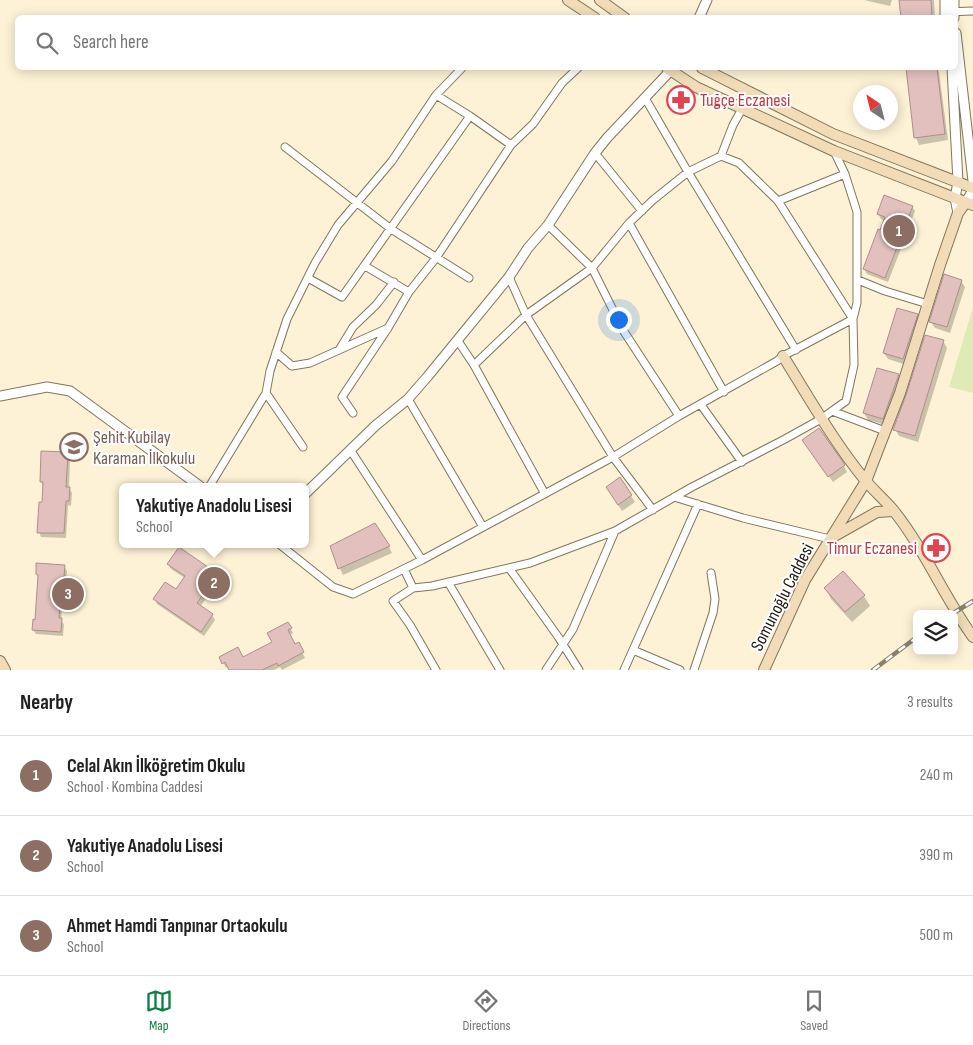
<!DOCTYPE html>
<meta charset="utf-8">
<style>
:root{--surface:#fff;--page:#f2f2f2;--text:#222;--muted:#767676;--line:#e0e0e0;--accent:#0b8043}
body{margin:0;font-family:"Sofia Sans Condensed",sans-serif;background:var(--page);color:var(--text)}
.controls{position:absolute;right:15px;bottom:15px;display:grid;overflow:hidden;border-radius:8px;box-shadow:0 2px 12px #0003}
.controls button{width:45px;height:45px;display:grid;place-items:center;padding:0;border:0;border-bottom:1px solid var(--line);background:var(--surface);color:var(--text);font:25px sans-serif}
.compass{position:absolute;left:853px;top:85px;width:45px;height:45px;border-radius:50%;background:var(--surface);box-shadow:0 2px 12px #0003;rotate:325deg}
.you{position:absolute;left:618px;top:319px;width:18px;height:18px;margin:-12px;border:4px solid #fff;border-radius:50%;background:#1a73e8;box-shadow:0 0 0 8px #1a73e833}
.badge{display:grid;place-items:center;width:32px;height:32px;border-radius:50%;background:var(--accent);color:#fff;font-size:16px;font-weight:700}
.pin{position:absolute;translate:-50% -50%;border:2px solid #fff;box-shadow:0 1px 5px #0006}
.popup{position:absolute;left:119px;top:483px;width:190px;height:65px;box-sizing:border-box;display:grid;place-content:center;border-radius:8px;background:var(--surface);filter:drop-shadow(0 1px 4px #0005);font-size:16px;white-space:nowrap;color:var(--muted)}
.popup b{font-size:19px;color:var(--text)}
.popup::after{content:'';position:absolute;left:50%;top:100%;margin-left:-10px;border:10px solid transparent;border-top-color:var(--surface)}
.list{margin:0;padding:0;list-style:none}
h2{display:flex;justify-content:space-between;align-items:center;height:65px;margin:0;padding:0 20px;font-size:21px}
h2 small{font-size:16px;font-weight:400;color:var(--muted)}
.list li{display:grid;grid-template-columns:32px 1fr auto;gap:15px;align-items:center;box-sizing:border-box;height:80px;padding:0 20px;border-top:1px solid var(--line)}
.list b{display:block;font-size:19px;white-space:nowrap}
.list p{margin:0;font-size:16px;white-space:nowrap;color:var(--muted)}
.list em{font-size:16px;font-style:normal;color:var(--muted)}
.icon{flex:none;width:28px;height:28px;fill:none;stroke:currentColor;stroke-width:2;stroke-linecap:round;stroke-linejoin:round}
.map{position:relative;flex:none;width:973px;height:670px;overflow:hidden}
.search{position:absolute;background:var(--surface);box-shadow:0 2px 12px #0003;left:15px;right:15px;top:15px;height:55px;display:flex;align-items:center;gap:12px;box-sizing:border-box;padding:0 18px;border-radius:8px;color:var(--muted);font-size:19px}
.sheet{height:305px;background:var(--surface)}
nav{display:flex;justify-content:space-around;align-items:center;box-sizing:border-box;height:70px;border-top:1px solid var(--line);background:var(--surface);font-size:14px;color:var(--muted)}
nav a{display:grid;justify-items:center;gap:2px}
nav .on{color:var(--accent)}
.map>svg:first-child{display:block}
</style>
<div class="map">
<svg width="973" height="670" viewBox="0 0 973 670">
<rect width="100%" height="100%" fill="#fdf2d5"/>
<path fill="#e0eab7" d="M973,307V393L949,387Z"/>
<path fill="#0003" d="M864,0H892L890,6Z
M901,0H934L935,18H904Z
M919,68H937L939,72L948,140L919,145L916,138L907,69Z
M912,207L915,211L909,227L902,225L896,240L899,241L902,246L888,282L867,274L864,269L885,221L881,219L878,214Z
M961,281L965,287L950,333L935,328L931,322Z
M917,315L921,321L907,365L888,359L884,353Z
M943,341L947,348L918,442L899,436L895,429Z
M898,375L902,382L886,425L868,420L864,413Z
M808,447L844,466L847,472L833,482Z
M67,454L70,458L69,488L72,493L71,506L68,505L66,538L41,537L39,532L44,487L41,482Z
M620,479L635,502L622,511L611,494Z
M331,547H389L392,553L343,575Z
M168,564L217,575L219,580L200,607L212,615L215,620L204,636L157,604L155,599L176,591L185,578L171,569Z
M64,566L67,571L66,581H64L61,621L64,624L63,636L36,634L33,630L36,621L39,578L37,574Z
M826,589L864,596L870,606L852,622L831,599Z
M288,623L293,633L290,635L295,645L298,644L305,658L282,670L280,667L274,670H230L228,666L226,668L221,658L243,659L274,643Z"/>
<path fill="#e2c0bd" stroke="#ae8e8b" d="M899,0H931L932,18H901Z
M906,68H937L945,134L914,138Z
M884,195L913,206L906,223L899,221L893,237L900,240L885,278L863,269L878,229L880,230L885,217L877,214Z
M944,274L962,280L947,327L929,322Z
M897,308L918,314L903,359L883,353Z
M925,335L944,340L915,436L893,430L906,395Z
M877,368L899,374L883,419L863,413Z
M819,428L845,465L828,477L802,440Z
M41,451L68,452L66,487H70L69,501H66L64,533H37L39,502H42L43,482H40Z
M620,477L632,495L618,505L606,487Z
M375,523L390,546L338,569L330,546Z
M179,547L218,574L197,603L213,614L201,632L153,599L165,582L176,589L185,576L167,564Z
M36,563L65,565L64,577H62L59,618H62L61,632L32,630L33,619L35,620L38,575L36,574Z
M843,571L865,595L845,612L824,588Z
M288,622L292,628L288,630L295,644L299,642L304,652L278,666L277,663L262,670H229L225,662L222,664L219,657L238,647L243,657L272,642L267,633Z"/>
<g fill="none" stroke-linecap="round" stroke-linejoin="round">
<defs>
<path id="minor" d="M945,12L973,11
M436,95L462,68
M645,98L688,172L796,350
M470,116L511,145
M285,147L391,229L469,278
M595,153L642,211
M721,156L733,125L742,109
M778,201L845,174
M629,223L724,392
M365,266L409,292
M509,277L526,315L613,457L653,510
M858,280L885,291L928,304
M458,341L474,365L545,494
M339,350L353,327L376,305L394,282
M276,352L292,366L310,363L388,328L409,292L436,258L511,145L533,124L562,83L578,68
M474,365L526,315L592,268L548,225
M266,393L303,447
M408,399L483,527
M701,405L742,462
M832,411L885,431
M353,413L342,397L388,328
M351,451L422,560
M209,487L266,393L270,371L287,319L315,263L338,225L392,161L436,95L470,116L342,297L308,278
M674,497L743,518L830,539
M615,531L692,487L785,439L821,419L846,401L854,365L853,319L778,201L739,163L721,156L688,172L653,200L629,223L592,268L623,330L679,416
M279,544L333,587L353,594L422,560L613,457L679,416L777,361L783,356L853,319L857,303V212L845,174L834,151
M509,568L559,638L579,670
M404,569L413,588L432,586L530,563L615,531L573,629L546,670
M448,582L500,670
M413,588L393,601L410,625L436,670
M633,650L680,670
M624,670L698,504
M694,670L713,613L715,599L711,573"/>
<path id="tertiary" d="M945,0V18
M699,18L707,0
M954,18V0
M956,33L973,181
M952,68L958,182L955,198L958,213
M966,202L973,190
M0,396L47,387L70,391L201,487
M305,494L375,426L408,399L428,376L509,277L528,248L548,225L595,153L607,138L673,68"/>
<path id="secondary" d="M568,0L595,18
M600,0L625,18
M667,68L696,87L834,151L973,205
M702,68L833,134L973,188
M783,356C809,398 834,442 865,480C874,491 885,500 894,511C925,550 944,597 973,637
M831,538L877,512L894,511
M0,661L5,670
M764,670L805,580L866,481L900,393L940,265L958,213L966,202"/>
</defs>
<use href="#minor" stroke="#80765d" stroke-width="9"/>
<use href="#tertiary" stroke="#80765d" stroke-width="11"/>
<use href="#secondary" stroke="#80765d" stroke-width="12"/>
<use href="#minor" stroke="#fff" stroke-width="7"/>
<use href="#tertiary" stroke="#fff" stroke-width="9"/>
<use href="#secondary" stroke="#f2dcb8" stroke-width="10"/>
<defs>
<path id="rail" d="M952,614L973,601
M873,670L917,637"/>
</defs>
<use href="#rail" stroke="#88816e" stroke-width="4.5"/>
<use href="#rail" stroke="#fff" stroke-width="2.5" stroke-dasharray="8" stroke-linecap="butt"/>
</g>
<defs>
<symbol id="pharmacy-ring" viewBox="-11 -11 22 22"><circle r="9.5" fill="#fff" stroke="#e0444e" stroke-width="1.5"/><path d="M-2-6h4v4h4v4h-4v4h-4v-4h-4v-4h4Z" fill="#e0444e"/></symbol>
<symbol id="school-ring" viewBox="-11 -11 22 22"><circle r="9.5" fill="#fff" stroke="#8d6e63" stroke-width="1.5"/><path d="M0-5L7-2L0 1L-7-2ZM-4 1L0 2.5L4 1V4Q0 6-4 4Z" fill="#8d6e63"/></symbol>
</defs>
<g fill-rule="evenodd">
<use href="#pharmacy-ring" x="665" y="84" width="32" height="32"/>
<use href="#school-ring" x="58" y="431" width="32" height="32"/>
<use href="#pharmacy-ring" x="920" y="532" width="32" height="32"/>
</g>
<g text-anchor="middle" stroke-width="4" stroke-linejoin="round" paint-order="stroke">
<g font-size="18" fill="#be3a42" stroke="#fff" text-anchor="start">
<text x="700" y="106">Tuğçe Eczanesi</text>
<text x="917" y="554" text-anchor="end">Timur Eczanesi</text>
</g>
<g font-size="18" fill="#785e54" stroke="#fff" text-anchor="start">
<text x="93" y="443">Şehit Kubilay<tspan x="93" dy="21">Karaman İlkokulu</tspan></text>
</g>
<g font-size="18" fill="#1c180e" stroke="#fff">
<text transform="translate(782 597) rotate(-63)" y="6">Somunoğlu Caddesi</text>
</g>
</g>
</svg>
<div class="controls">
<button><svg class="icon" aria-label="layers" viewBox="0 0 24 24"><path d="M12 4l9 5-9 5-9-5zM3 14l9 5 9-5"/></svg></button>
</div>
<svg class="compass" viewBox="-18 -18 36 36"><path d="M0-13l5 13h-10z" fill="#e53935"/><path d="M0 13l5-13h-10z" fill="#767676"/></svg>
<div class="you"></div>
<div class="pin badge" style="left:899px;top:231px;background:#8d6e63">1</div>
<div class="pin badge" style="left:214px;top:583px;background:#8d6e63">2</div>
<div class="popup"><b>Yakutiye Anadolu Lisesi</b>School</div>
<div class="pin badge" style="left:68px;top:594px;background:#8d6e63">3</div>
<div class="search"><svg class="icon" aria-label="search" viewBox="0 0 24 24"><circle cx="10" cy="10" r="6"/><path d="M15 15l6 6"/></svg>Search here</div>
</div>
<section class="sheet">
<h2>Nearby<small>3 results</small></h2>
<ul class="list">
<li><span class="badge" style="background:#8d6e63">1</span><div><b>Celal Akın İlköğretim Okulu</b><p>School · Kombina Caddesi</p></div><em>240 m</em></li>
<li><span class="badge" style="background:#8d6e63">2</span><div><b>Yakutiye Anadolu Lisesi</b><p>School</p></div><em>390 m</em></li>
<li><span class="badge" style="background:#8d6e63">3</span><div><b>Ahmet Hamdi Tanpınar Ortaokulu</b><p>School</p></div><em>500 m</em></li>
</ul>
</section>
<nav>
<a class="on"><svg class="icon" aria-label="map" viewBox="0 0 24 24"><path d="M3 6l6-2 6 2 6-2v14l-6 2-6-2-6 2zM9 4v14M15 6v14"/></svg>Map</a>
<a><svg class="icon" aria-label="directions" viewBox="0 0 24 24"><path d="M12 3l9 9-9 9-9-9zM9 14v-3h6M13 9l2 2-2 2"/></svg>Directions</a>
<a><svg class="icon" aria-label="saved" viewBox="0 0 24 24"><path d="M7 4h10v16l-5-4-5 4z"/></svg>Saved</a>
</nav>
